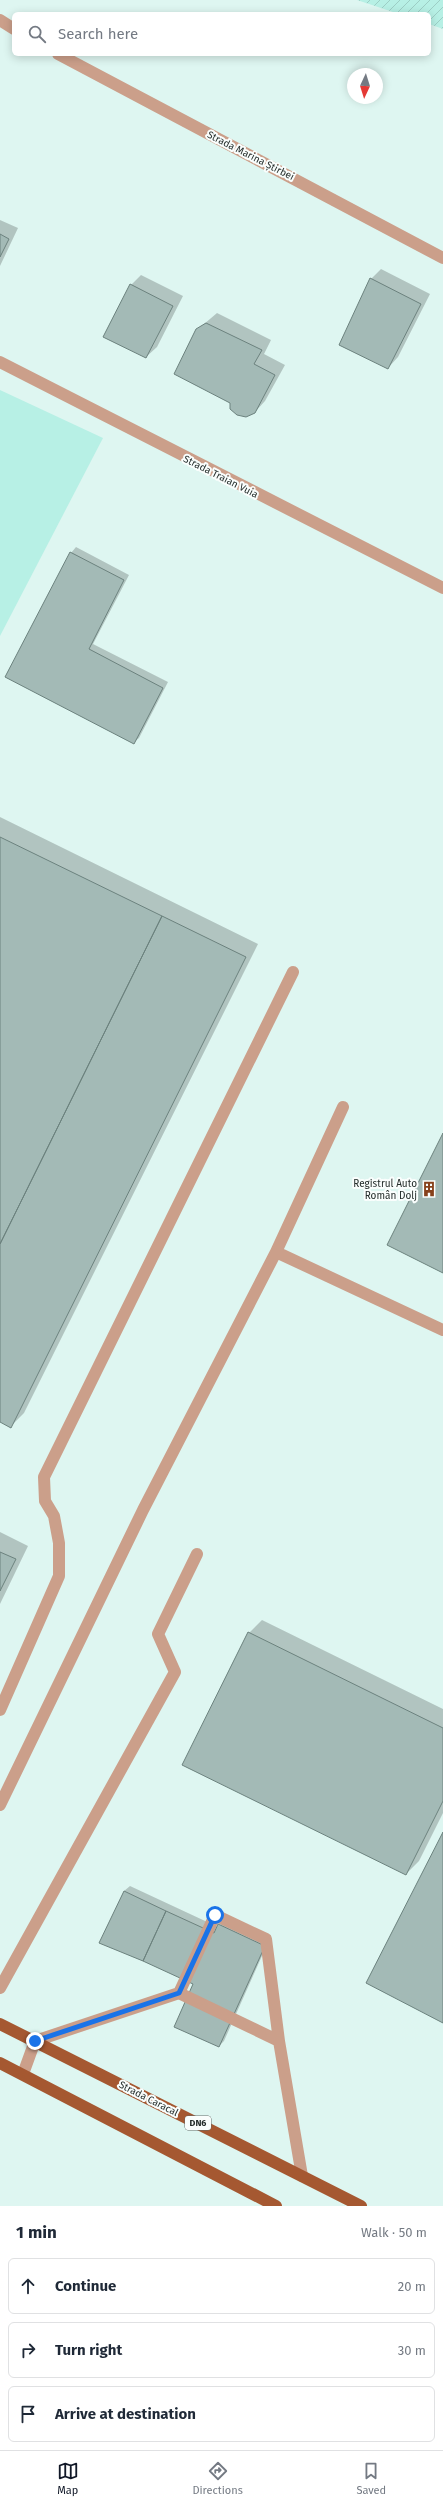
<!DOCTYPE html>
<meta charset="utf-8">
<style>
:root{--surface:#fff;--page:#f2f2f3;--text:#1f2937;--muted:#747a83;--line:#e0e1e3;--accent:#111827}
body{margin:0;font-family:"Fira Sans",sans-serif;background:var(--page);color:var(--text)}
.compass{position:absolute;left:347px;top:68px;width:36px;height:36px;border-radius:50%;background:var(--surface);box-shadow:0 2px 10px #0003;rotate:184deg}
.stop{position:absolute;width:12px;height:12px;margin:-9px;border:3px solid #1a73e8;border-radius:50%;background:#fff}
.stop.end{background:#1a73e8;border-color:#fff;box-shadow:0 1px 4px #0008}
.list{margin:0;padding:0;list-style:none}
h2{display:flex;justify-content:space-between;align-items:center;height:52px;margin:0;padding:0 16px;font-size:17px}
h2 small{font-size:13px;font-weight:400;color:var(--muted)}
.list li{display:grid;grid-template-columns:26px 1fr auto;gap:12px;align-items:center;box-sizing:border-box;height:56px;margin:0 8px 8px;padding:0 8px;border:1px solid var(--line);border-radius:6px}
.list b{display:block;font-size:15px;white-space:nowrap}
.list em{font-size:13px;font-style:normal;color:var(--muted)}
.icon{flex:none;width:22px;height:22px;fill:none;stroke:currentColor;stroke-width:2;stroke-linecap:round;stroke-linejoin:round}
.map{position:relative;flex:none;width:443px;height:2206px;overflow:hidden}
.search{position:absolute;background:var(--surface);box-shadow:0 2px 10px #0003;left:12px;right:12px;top:12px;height:44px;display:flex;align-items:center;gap:10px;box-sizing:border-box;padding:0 14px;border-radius:6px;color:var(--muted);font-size:15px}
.sheet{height:244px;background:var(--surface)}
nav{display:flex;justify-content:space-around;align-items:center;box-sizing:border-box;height:56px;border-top:1px solid var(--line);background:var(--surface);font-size:11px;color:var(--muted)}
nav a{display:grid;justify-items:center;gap:2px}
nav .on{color:var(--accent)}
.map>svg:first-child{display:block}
</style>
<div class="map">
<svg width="443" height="2206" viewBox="0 0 443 2206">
<defs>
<pattern id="garden-furrows" width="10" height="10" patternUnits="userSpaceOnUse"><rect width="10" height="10" fill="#b7f0e5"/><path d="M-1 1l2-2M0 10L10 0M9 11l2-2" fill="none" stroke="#9dcec5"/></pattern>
</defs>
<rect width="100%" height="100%" fill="#def6f1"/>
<path fill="#b7f0e5" d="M0,390L103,438L0,636Z"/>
<path fill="url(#garden-furrows)" d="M357,0H443V29L429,24V14H399Z"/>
<path fill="#0003" d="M0,220L18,228L0,266Z
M381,269L430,294L398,357L388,368L371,279Z
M141,275L183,296L157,347L146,357L131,285Z
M217,313L271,340L264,354L285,365L265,401L255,412L231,402L197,330Z
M76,547L129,575L93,644L168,682L139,738L133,743L6,677L71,553Z
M0,817L258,944L24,1413L11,1426L0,1421Z
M0,1532L28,1546L0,1604Z
M262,1620L443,1709V1813L419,1861L406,1874L249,1633Z
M130,1886L218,1927L224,1920L269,1940L224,2041L219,2046L195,1983L101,1943L124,1891Z"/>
<path fill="#a3bab6" stroke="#6c827e" d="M0,234L9,239L0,257Z
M370,278L421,304L388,369L339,345Z
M130,284L173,306L146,358L103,337Z
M206,323L262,350L254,364L275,375L255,413L246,417L237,415L230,409V403L174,374L196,329Z
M70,552L124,580L89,649L163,688L134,744L5,677Z
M0,837L162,916L0,1244Z
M162,916L246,957L11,1428L0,1422V1244Z
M443,1133V1273L387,1245Z
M0,1552L16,1559L0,1591Z
M248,1632L443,1728V1801L406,1875L182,1765Z
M443,1832V2023L366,1983Z
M124,1891L166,1911L143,1961L99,1943Z
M166,1911L214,1933L218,1924L265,1946L219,2047L174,2027L193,1984L143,1961Z"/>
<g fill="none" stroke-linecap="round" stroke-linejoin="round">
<path stroke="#cb9f8a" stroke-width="12" d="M0,20L14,29
M58,54L443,258
M0,362L443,588
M276,1252L343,1107
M0,1710L59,1576V1543L54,1516L45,1501L44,1477L293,972
M0,1805L143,1510L276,1252L443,1330
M0,1988L175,1672L158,1634L197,1554
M179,1993L215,1915L266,1939L279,2041
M23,2074L35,2041L179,1993L279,2041L302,2176"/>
<path stroke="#a55831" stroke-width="12" d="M0,2024L361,2206
M0,2063L276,2206"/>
</g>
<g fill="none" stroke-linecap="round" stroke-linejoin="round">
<path stroke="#1a73e8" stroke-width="5" d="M35,2041L179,1993L215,1915"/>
</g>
<defs>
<symbol id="building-bare" viewBox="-9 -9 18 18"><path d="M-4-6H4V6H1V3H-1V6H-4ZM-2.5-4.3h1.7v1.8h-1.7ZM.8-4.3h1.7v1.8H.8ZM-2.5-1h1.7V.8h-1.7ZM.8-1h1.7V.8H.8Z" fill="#87411b" stroke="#fafefd" stroke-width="2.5" paint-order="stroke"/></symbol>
</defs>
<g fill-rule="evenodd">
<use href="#building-bare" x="418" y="1178" width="22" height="22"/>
</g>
<g text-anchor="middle" stroke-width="4" stroke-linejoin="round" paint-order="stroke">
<rect fill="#fafefd" stroke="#646b69" stroke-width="1" x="185" y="2116" width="26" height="14" rx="3"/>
<g font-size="9" font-weight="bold" fill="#232c2a">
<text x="198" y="2126">DN6</text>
</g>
<g font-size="10" fill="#232c2a" stroke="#fafefd">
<text transform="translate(251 155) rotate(27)" y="4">Strada Marina Știrbei</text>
<text transform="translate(221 476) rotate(27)" y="4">Strada Traian Vuia</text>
<text transform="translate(149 2098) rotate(27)" y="4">Strada Caracal</text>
</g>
<g font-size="10" fill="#232c2a" stroke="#fafefd" text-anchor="end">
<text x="417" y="1187">Registrul Auto<tspan x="417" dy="12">Român Dolj</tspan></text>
</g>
</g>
</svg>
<svg class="compass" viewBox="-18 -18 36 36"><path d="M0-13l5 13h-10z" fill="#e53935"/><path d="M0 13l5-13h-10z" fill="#747a83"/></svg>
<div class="stop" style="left:215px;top:1915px"></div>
<div class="stop end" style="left:35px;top:2041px"></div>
<div class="search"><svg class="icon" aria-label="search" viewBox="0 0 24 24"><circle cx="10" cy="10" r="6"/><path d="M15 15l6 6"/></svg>Search here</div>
</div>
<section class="sheet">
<h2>1 min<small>Walk · 50 m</small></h2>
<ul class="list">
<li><svg class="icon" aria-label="ahead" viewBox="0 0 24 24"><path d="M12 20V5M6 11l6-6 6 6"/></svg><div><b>Continue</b></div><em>20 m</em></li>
<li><svg class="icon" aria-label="right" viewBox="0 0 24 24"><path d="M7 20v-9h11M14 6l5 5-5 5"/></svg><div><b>Turn right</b></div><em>30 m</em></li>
<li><svg class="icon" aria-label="arrive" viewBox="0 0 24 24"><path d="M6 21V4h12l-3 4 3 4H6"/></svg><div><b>Arrive at destination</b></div></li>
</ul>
</section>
<nav>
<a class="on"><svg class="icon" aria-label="map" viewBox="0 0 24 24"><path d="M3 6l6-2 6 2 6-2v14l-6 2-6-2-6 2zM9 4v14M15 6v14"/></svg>Map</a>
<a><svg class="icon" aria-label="directions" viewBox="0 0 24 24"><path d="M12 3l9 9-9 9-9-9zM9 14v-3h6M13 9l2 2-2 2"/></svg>Directions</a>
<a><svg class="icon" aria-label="saved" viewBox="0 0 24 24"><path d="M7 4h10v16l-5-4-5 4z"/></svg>Saved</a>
</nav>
